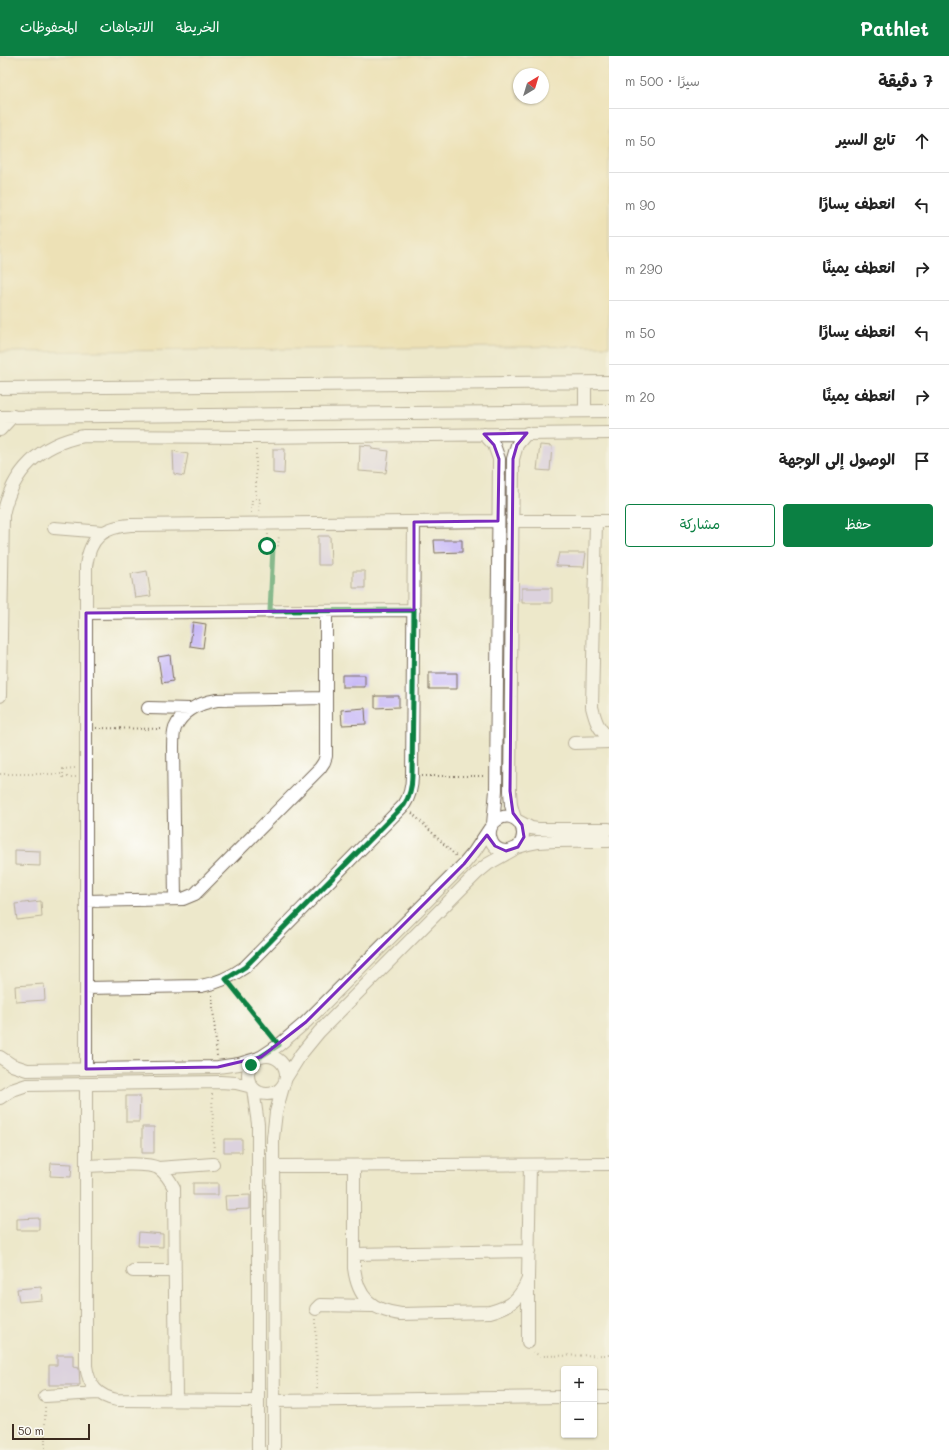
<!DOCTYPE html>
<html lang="ar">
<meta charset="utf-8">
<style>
:root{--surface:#fff;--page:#f6f6f6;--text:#222;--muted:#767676;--line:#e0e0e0;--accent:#0b8043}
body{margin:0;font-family:Mali,"Playpen Sans Arabic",sans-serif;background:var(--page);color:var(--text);direction:rtl}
.controls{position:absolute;right:12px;bottom:12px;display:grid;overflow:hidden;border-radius:4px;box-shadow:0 1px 3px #0004}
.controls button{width:36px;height:36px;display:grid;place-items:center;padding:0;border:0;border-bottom:1px solid var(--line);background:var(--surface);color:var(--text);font:20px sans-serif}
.compass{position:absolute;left:513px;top:12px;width:36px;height:36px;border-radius:50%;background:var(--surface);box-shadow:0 1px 3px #0004;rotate:38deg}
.scale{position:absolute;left:12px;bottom:10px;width:78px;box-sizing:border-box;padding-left:4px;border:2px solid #3b2a1e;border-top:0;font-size:11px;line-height:14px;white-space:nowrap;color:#3b2a1e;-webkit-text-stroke:3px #fdfcf7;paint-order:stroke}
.stop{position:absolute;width:12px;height:12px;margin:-9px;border:3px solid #0b8043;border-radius:50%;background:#fff}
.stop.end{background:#0b8043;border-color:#fff;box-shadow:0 1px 4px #0008}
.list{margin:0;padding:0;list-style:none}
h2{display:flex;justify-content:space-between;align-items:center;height:52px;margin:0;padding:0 16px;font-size:17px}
h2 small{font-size:13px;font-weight:400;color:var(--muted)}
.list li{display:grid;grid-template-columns:26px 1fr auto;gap:12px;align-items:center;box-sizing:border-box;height:64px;padding:0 16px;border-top:1px solid var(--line)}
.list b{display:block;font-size:15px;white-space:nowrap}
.list em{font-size:13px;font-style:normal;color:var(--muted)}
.actions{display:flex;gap:8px;padding:12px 16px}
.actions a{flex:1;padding:9px 0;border:1px solid var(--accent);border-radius:4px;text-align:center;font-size:14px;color:var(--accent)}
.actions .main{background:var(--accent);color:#fff}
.icon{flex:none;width:22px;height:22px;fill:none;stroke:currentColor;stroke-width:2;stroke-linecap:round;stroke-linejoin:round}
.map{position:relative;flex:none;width:609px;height:1394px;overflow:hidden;direction:ltr}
header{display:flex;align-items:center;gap:24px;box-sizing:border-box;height:56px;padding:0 20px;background:var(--accent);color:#fff}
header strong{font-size:19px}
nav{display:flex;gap:22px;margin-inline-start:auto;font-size:14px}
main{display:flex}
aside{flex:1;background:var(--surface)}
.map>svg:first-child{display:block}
</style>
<header>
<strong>Pathlet</strong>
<nav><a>الخريطة</a><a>الاتجاهات</a><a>المحفوظات</a></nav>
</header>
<main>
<aside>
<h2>7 دقيقة<small>سيرًا · 500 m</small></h2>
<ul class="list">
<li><svg class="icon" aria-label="ahead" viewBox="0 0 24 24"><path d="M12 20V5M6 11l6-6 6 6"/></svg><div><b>تابع السير</b></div><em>50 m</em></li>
<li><svg class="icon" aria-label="left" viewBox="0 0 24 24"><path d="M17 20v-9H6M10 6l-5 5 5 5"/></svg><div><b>انعطف يسارًا</b></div><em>90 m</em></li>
<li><svg class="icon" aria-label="right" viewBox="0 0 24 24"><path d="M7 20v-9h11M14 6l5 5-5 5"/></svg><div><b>انعطف يمينًا</b></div><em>290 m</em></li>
<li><svg class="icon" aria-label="left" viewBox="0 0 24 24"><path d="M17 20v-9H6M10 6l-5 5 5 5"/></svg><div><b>انعطف يسارًا</b></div><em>50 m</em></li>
<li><svg class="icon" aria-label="right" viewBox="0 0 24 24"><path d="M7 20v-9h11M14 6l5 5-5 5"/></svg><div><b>انعطف يمينًا</b></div><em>20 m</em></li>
<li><svg class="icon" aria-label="arrive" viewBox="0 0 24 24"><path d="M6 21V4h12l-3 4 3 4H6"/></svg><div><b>الوصول إلى الوجهة</b></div></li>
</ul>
<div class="actions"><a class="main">حفظ</a><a>مشاركة</a></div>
</aside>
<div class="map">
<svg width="609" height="1394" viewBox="0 0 609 1394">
<rect width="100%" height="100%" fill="#fdfcf7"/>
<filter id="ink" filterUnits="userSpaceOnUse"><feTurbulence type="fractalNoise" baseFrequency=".025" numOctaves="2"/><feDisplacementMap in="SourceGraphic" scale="8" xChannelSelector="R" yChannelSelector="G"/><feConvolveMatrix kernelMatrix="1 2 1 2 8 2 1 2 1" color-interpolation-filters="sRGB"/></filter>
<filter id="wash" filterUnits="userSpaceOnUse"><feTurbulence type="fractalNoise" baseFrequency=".012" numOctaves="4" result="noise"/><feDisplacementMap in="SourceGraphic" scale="16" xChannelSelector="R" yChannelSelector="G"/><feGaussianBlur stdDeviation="0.9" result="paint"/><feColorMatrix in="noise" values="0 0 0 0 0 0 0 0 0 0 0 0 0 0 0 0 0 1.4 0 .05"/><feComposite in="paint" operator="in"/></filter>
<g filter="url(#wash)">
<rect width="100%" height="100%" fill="#ede8cb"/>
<path fill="#eeda9e" stroke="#94825e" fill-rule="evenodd" d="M0,0H609V290L0,296ZM519,18H543V42H519Z"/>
<g id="blocks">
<path fill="#c8b9f6" d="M360,389L372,390V393L389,395L386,417L359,415Z
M540,389L552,390L550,415L537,414Z
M273,393H285L284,418L273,417Z
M173,395L188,398L184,420L174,418Z
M318,480H330L331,509H318Z
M434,484H462V496L435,497Z
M559,497H586L584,511L556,510Z
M147,515L151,540L135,542L131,518Z
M353,515H365V532H353Z
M522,532H552V547H522Z
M193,566L206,568L203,592L190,590Z
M170,599L173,625L162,627L158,601Z
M429,617H457V633H429Z
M342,619H365V631H342Z
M375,640H399V651L375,652Z
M365,652L366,668L342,669L341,654Z
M15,794L40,795V810L15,809Z
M41,845L42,861L17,864L15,848Z
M44,928L45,944L16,946L15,930Z
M126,1040H140L139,1066H126Z
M142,1071H154V1097H142Z
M224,1083H242V1096H224Z
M51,1107L72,1108L71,1121L50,1120Z
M193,1127H218V1139H193Z
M250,1139V1153L226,1154L225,1140Z
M39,1162V1174H17V1163Z
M139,1176L163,1178V1191L138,1190Z
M41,1231L42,1244L19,1246L17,1233Z
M57,1299H73V1311L79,1312L80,1329H49V1309H57Z"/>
</g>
</g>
<g filter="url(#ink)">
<use href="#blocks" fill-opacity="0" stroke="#796c5b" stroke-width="1"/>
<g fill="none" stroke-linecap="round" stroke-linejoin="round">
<defs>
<path id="minor" d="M585,327V355
M0,332L609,326
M0,361L609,355
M0,374L13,360
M484,378L494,389L499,403L496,734L493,768
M512,465H609
M596,465L592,651C595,663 598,674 609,681
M54,472L103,476
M86,557L414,554
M0,640L3,459C12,415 40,388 84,380L256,381L609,377
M148,652L190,653
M574,687L609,686
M515,763L511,749L510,735L513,403L517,389L527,377
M518,765L531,772L538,773H609
M518,791C532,774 514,752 497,764C484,773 490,795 506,795C511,795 514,793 518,791C524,789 531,787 538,786C562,784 586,785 609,785
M175,843L173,691C173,685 173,678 175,672C183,654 199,647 217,644L326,642
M86,845L183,843L195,838L320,712L324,706L326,700V555
M86,932L201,930C218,927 231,921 245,911L404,749C410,740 412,732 412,720L414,466
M248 1019a19 19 0 1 1 38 0a19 19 0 1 1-38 0Z
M0,1001L12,1009L27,1014L218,1011L239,1008L259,1002
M261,1001L279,989L306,966L464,808L474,796L490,772
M86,1013V510C90,481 103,471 131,469L498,465
M286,1022L301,998L319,976L477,817L488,808L513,794
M86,1028V1310C89,1330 97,1340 117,1344L258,1345
M253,1033L258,1068V1394
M0,1042L12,1034L27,1029L220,1026L236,1027L252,1031
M86,1110C103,1110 145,1105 158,1112C166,1117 170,1124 174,1132L176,1344
M273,1110L609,1108
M354,1110V1212C358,1242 371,1254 401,1258L490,1256C511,1250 520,1243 528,1223L530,1109
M158,1112L213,1108
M354,1198L529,1195
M133,1215H175
M528,1226V1286
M316,1253L320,1249L373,1250
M45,1340L98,1337
M594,1341H609
M274,1345L564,1341
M274,1394L273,1082L276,1056L283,1031"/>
</defs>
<use href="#minor" stroke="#796c5b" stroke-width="14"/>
<path stroke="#796c5b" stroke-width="2" stroke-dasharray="1 3" stroke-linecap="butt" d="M256,443V392
M251,457L252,444L260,443L259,458
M268,478L267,490L269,491H278L279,479
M271,544L273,491
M96,672L163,673
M75,712L63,713V721H76
M0,718H63
M422,720H485
M412,757L456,800
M232,930L273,981
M212,939L217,1000
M212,1038L214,1097
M316,1263L317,1335
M533,1296L540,1300L609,1299
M45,1351V1394"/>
<use href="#minor" stroke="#fff" stroke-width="12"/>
</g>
</g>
<g fill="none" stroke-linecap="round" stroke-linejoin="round" filter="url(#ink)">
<path stroke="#0b8043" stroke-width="5" d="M251,1009L254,1005L279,989L226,923L245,911L404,749C410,740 412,732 412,720L414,554L270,555L273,491H269L267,490"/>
</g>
<path d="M0 0H609V1394H0ZM527,377L517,389L513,403L510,735L513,757L522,769L524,781L518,791L506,795L495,790L487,779L464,808L306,966L261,1001L218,1011L86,1013V557L414,554V466L498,465L499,403L494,389L484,378Z" fill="#ede8cb" fill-opacity=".55" fill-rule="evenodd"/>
<path fill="none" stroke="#7b2cbf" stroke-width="3" stroke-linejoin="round" d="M527,377L517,389L513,403L510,735L513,757L522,769L524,781L518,791L506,795L495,790L487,779L464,808L306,966L261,1001L218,1011L86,1013V557L414,554V466L498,465L499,403L494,389L484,378Z"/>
</svg>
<div class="controls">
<button>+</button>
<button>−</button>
</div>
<svg class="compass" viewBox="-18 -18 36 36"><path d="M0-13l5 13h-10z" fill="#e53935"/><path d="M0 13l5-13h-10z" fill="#767676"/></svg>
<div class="scale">50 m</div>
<div class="stop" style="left:267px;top:490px"></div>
<div class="stop end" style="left:251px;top:1009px"></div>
</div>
</main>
